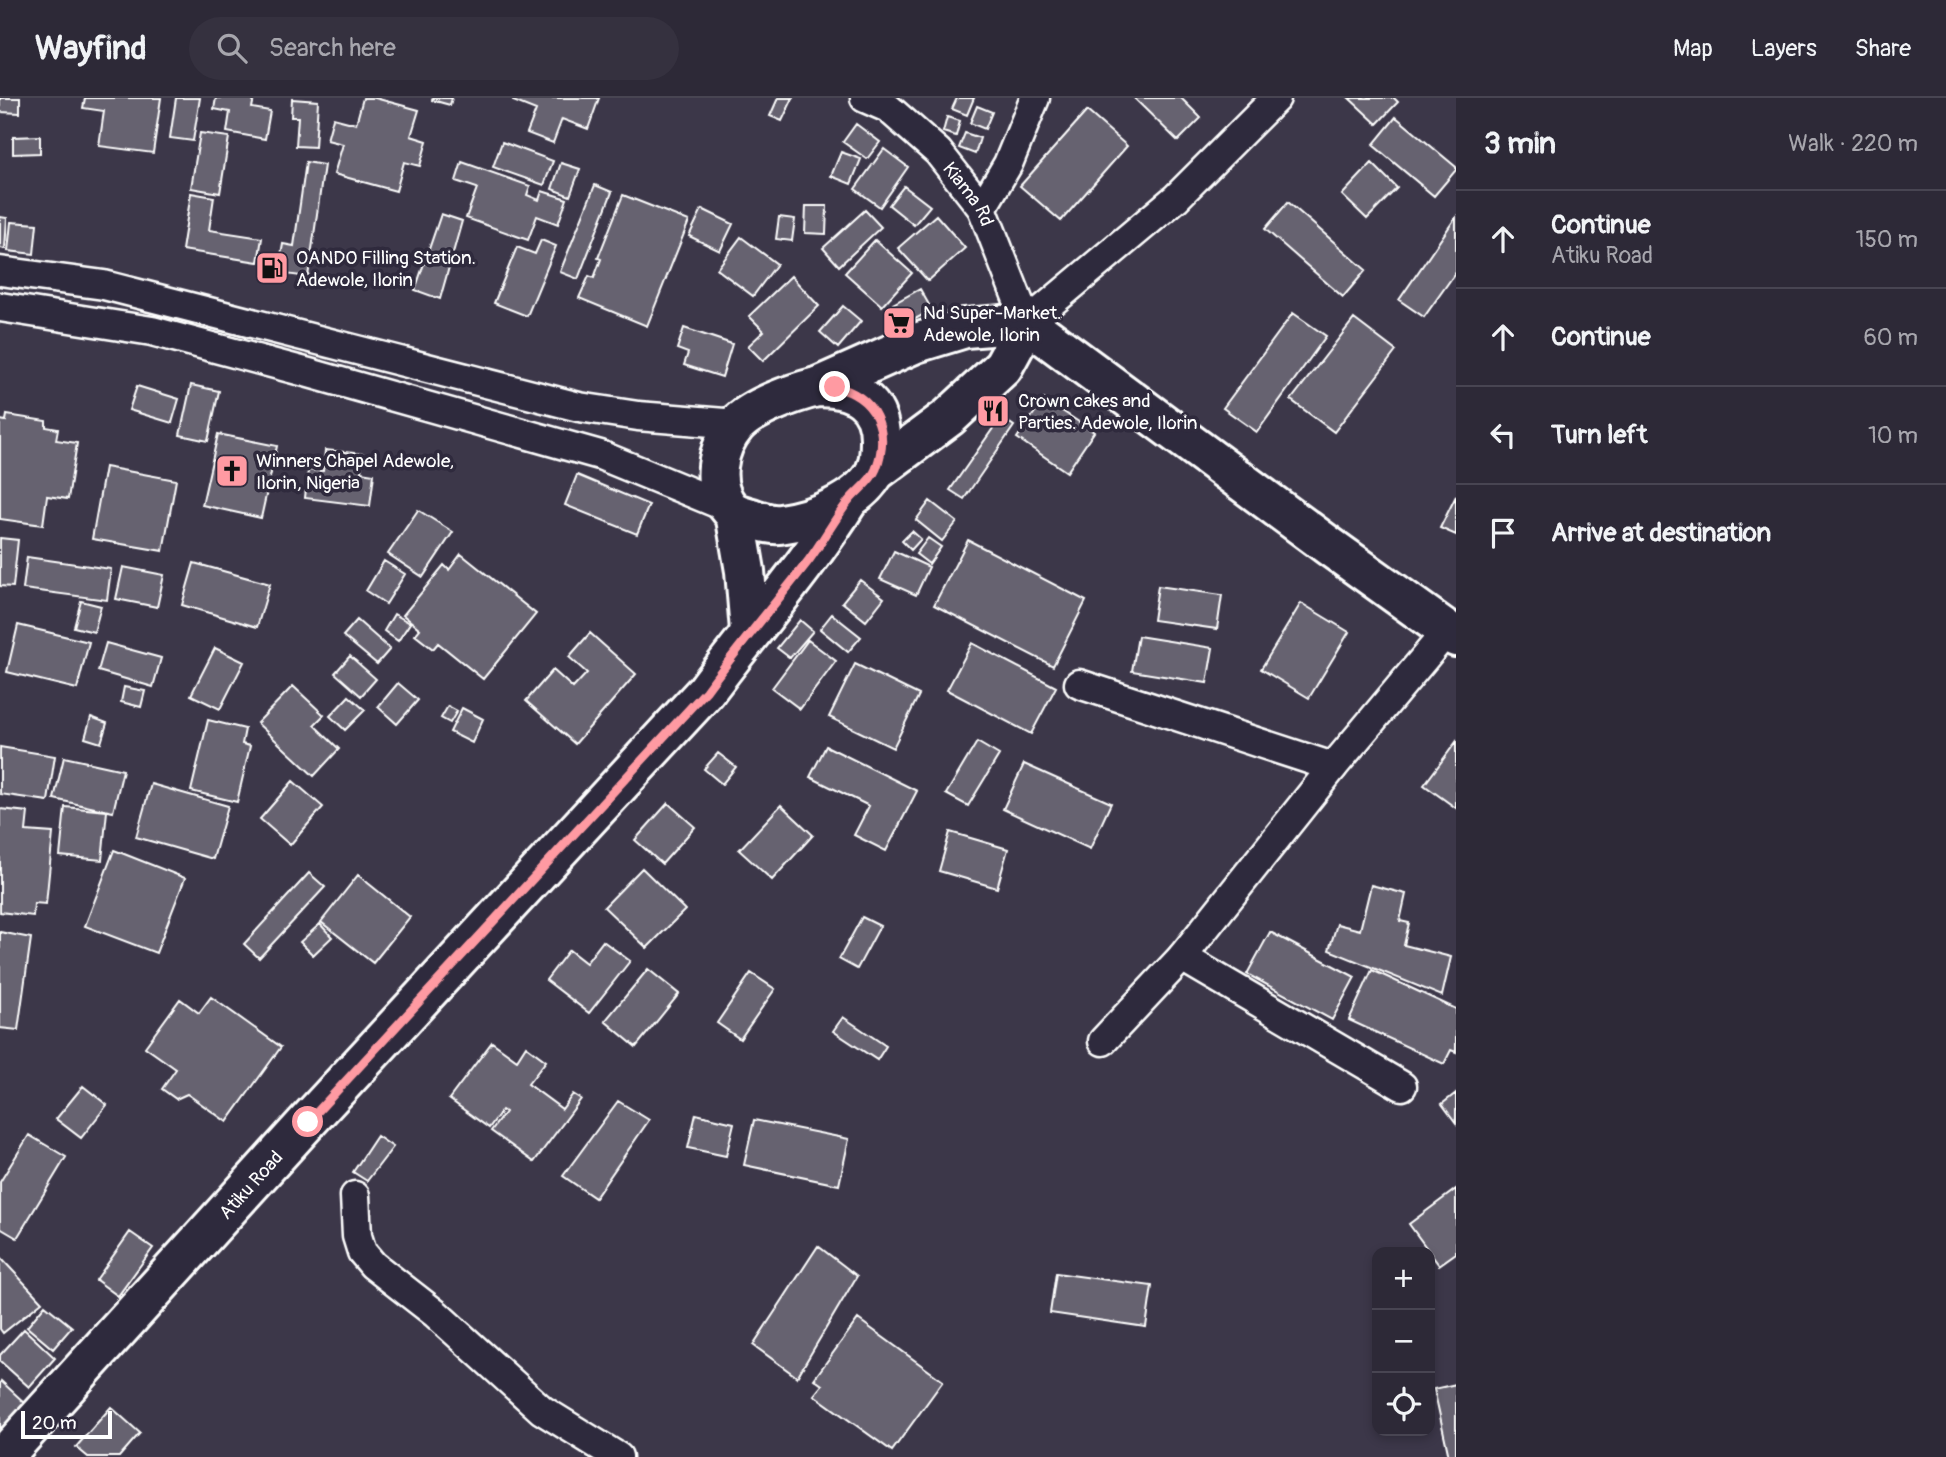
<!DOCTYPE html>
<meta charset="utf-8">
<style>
:root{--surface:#2d2937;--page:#35313f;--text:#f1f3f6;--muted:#a7a6ad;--line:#484552}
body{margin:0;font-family:Pangolin,sans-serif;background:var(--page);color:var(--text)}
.controls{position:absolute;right:21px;bottom:21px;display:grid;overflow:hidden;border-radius:14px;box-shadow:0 4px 10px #0003}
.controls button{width:63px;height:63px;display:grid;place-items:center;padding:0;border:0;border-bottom:2px solid var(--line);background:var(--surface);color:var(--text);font:35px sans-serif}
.scale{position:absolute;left:21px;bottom:18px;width:91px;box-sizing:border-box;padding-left:7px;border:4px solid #fff;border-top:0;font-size:19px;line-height:24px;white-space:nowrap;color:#fff;-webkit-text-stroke:5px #2f2a3d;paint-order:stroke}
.stop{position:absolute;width:21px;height:21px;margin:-16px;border:5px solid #ff9aa2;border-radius:50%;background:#fff}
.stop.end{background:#ff9aa2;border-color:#fff;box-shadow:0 2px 7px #0008}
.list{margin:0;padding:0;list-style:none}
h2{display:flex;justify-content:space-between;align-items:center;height:91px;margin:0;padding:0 28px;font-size:30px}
h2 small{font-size:23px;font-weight:400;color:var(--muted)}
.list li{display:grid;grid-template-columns:46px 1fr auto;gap:21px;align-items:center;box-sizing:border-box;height:98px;padding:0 28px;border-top:2px solid var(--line)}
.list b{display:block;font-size:26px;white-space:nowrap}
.list p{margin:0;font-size:23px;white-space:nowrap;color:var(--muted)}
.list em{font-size:23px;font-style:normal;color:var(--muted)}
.icon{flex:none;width:38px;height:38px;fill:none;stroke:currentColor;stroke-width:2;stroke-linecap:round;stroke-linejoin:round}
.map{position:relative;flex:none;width:1456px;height:1359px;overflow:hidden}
header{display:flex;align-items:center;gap:42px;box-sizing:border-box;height:98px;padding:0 35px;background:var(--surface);border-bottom:2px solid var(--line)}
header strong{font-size:33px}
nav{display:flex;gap:38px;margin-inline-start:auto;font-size:24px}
.search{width:490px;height:63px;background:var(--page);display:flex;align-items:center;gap:18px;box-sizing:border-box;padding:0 24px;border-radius:38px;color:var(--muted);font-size:26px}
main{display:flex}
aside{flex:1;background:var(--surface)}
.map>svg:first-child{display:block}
</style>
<header>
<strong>Wayfind</strong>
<div class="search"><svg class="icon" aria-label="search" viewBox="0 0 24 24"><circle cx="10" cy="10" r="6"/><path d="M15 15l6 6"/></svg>Search here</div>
<nav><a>Map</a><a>Layers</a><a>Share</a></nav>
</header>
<main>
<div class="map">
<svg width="1456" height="1359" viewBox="0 0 1456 1359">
<rect width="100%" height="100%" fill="#3c3749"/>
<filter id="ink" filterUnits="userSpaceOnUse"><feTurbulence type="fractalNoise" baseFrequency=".0143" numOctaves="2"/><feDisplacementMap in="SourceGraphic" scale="14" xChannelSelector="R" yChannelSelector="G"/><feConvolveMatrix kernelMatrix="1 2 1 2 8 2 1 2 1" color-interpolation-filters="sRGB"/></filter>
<g filter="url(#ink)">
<path fill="#666270" stroke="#fff" stroke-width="2" d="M0,0H20V15L0,14Z
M85,0H161L153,55L99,48L104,13L83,10Z
M176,0H200L193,43L170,40Z
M216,0H254L252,10L270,13L265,41L227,34L230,14L214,11Z
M363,0H375L419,12L411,38L427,43L420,68L404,64L396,93L334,76L343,46L327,42L333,20L356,26Z
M433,0H452L450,7L432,2Z
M514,0H599L588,31L562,21L553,45L527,35L536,12L513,3Z
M778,0H793L782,23L770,18Z
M957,0H974L967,17L952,11Z
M1134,0H1181L1201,20L1178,43Z
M1349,0H1394L1398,4L1377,26Z
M292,1L318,3L315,49L296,48L298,19H291Z
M977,8L992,14L985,31L970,25Z
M1087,13L1127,48L1061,123L1020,88Z
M947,19L960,23L956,38L943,34Z
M1396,19L1456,69V72L1434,98L1373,47Z
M856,26L880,44L867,61L843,44Z
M200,35L229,39L220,95L191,90Z
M965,35L980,40L975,56L959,50Z
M40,38V55L13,56V39Z
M502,44L553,63L544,87L493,69Z
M884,51L908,69L880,109L855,91Z
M841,54L861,61L851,86L831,78Z
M306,64L324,67L308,179L278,175L283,146L294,148Z
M462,64L530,88L527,97L539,102L542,93L567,101L558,126L537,118L528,142L466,120L477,90L456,83Z
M561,65L580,71L570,98L552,91Z
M1372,65L1397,90L1367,121L1342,97Z
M595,87L612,94L578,181L560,174Z
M904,88L930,108L914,127L889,107Z
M191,95L214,99L209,132L262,140L258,164L182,152Z
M623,97L689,123L647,228L579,200L589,178L594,180L601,161L598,160Z
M1288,104L1366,172L1343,199L1265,131Z
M806,108H827L826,136L805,135Z
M702,111L733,126L720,153L689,138Z
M865,112L881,129L839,168L823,150Z
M441,116L462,123L440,201L415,192Z
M936,117L965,150L928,183L898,150Z
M0,119L7,120L5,151L0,150Z
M779,119L795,121L792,143L776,141Z
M1456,119V174L1424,219L1399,202Z
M11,124L37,126L34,156L8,153Z
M741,139L777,166L753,198L717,171Z
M541,142L556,148L527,218L494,205L517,149L535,156Z
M875,142L912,175L882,208L845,175Z
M791,178L819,208L763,263L748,248L764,233L749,218Z
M920,191L932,212L904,227L893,206Z
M843,208L861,223L838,250L820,234Z
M1293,215L1326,238L1257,334L1223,310Z
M1354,221L1396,253L1334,334L1291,302Z
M684,230L732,246L722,279L684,267L688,255L677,251Z
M191,287L219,293L208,343L180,337Z
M137,288L179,301L172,325L129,312Z
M1044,301L1094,334L1067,374L1017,340Z
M7,317L46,323V329L58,331L56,342L77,345L68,401L47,398L43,427L0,421V322L6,323Z
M1001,319L1014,328L964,401L950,392Z
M218,336L277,348L261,420L202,407Z
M325,352L363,356L361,374L374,376L370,408L305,400L308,372L323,373Z
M105,369L176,382L163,453L92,441Z
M577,377L649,407L637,436L565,407Z
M1456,398V437L1440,430Z
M930,403L957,424L942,443L916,422Z
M418,412L453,434L423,479L388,456Z
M912,433L921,441L911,452L902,443Z
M0,440L18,442L13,489L0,488Z
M928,440L941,449L929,466L916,456Z
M968,442L1086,503L1053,568L934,507Z
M894,453L929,469L916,497L880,481Z
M461,456L536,516L483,581L438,545L433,551L415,537L420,531L403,517L444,467L449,472Z
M27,459L111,471L107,502L23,491Z
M384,463L405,476L386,506L366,493Z
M194,465L270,486L257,529L182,507Z
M123,469L164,477L157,509L116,501Z
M860,482L884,500L866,523L842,504Z
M1158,488L1222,497L1217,531L1153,522Z
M81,503L101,508L94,534L74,529Z
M1301,505L1349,534L1309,600L1261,571Z
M394,516L410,525L398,543L384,533Z
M832,516L861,539L848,554L820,531Z
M357,522L390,551L377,566L343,538Z
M800,522L813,533L790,560L777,550Z
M18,527L89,544L77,591L7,574Z
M590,535L636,576L575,646L526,603L553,572L573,590L587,575L569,559Z
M1138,538L1213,550L1207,585L1132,573Z
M808,542L836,563L800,611L772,590Z
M106,545L161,560L153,589L98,573Z
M972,545L1056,589L1031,636L947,592Z
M215,550L244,564L220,611L191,597Z
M350,558L376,581L361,598L335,575Z
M855,566L919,597L893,650L829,619Z
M398,585L418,602L397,626L378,609Z
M293,588L324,617L314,627L339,651L314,678L257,625Z
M124,589L145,593L141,609L121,604Z
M349,598L365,612L345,632L330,618Z
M448,608L457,613L450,625L441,620Z
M462,610L483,621L472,645L450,634Z
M91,619L107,625L101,645L85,640Z
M208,622L245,631L242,646L250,648L237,704L191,693Z
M977,644L999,657L968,708L946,696Z
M1456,644V710L1424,687Z
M826,648L917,693L886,753L854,737L869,708L810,679Z
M0,649L55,658L48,703L0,696Z
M718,655L736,669L722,686L704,671Z
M64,659L123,672L113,714L54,701Z
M1024,666L1111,705L1090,751L1003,711Z
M293,683L323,709L290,747L260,721Z
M151,686L228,708L213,761L136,739Z
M668,705L695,729L662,766L635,742Z
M781,707L813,737L772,782L739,752Z
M65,709L107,713L102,762L60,758Z
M0,711L28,714L26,733L53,735L46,806L34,805L33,818L0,814Z
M950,734L1008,751L997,790L939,773Z
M114,752L185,780L156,855L85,828Z
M642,770L685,812L647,850L604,809Z
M309,775L325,789L259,860L244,846Z
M358,777L410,819L373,865L321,824Z
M1371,787L1406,796L1400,823L1409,825L1404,847L1451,859L1442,898L1329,852L1337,826L1360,832Z
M862,819L880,828L857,871L839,861Z
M320,826L332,839L313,857L300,844Z
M0,834L31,840L18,932L0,930Z
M1270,834L1355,879L1332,922L1247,876Z
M603,843L630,863L589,915L546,882L569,852L586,865Z
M648,871L679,896L636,949L605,923Z
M1372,872L1456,911V954L1451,952L1444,966L1349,922Z
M751,875L775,891L740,941L717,925Z
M211,899L281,949L227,1024L187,996L176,1001L162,991L176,971L145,949L180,901L199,915Z
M843,919L886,948L877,962L833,933Z
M492,944L517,962L526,948L546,963L528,986L562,1011L573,996L581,1001L534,1064L491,1033L505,1014L502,1012L489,1030L449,1001Z
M83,988L107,1007L81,1040L56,1021Z
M1456,995V1025L1442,1006Z
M618,1003L649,1022L595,1100L563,1078Z
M696,1016L734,1025L726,1058L688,1050Z
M754,1022L849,1041L839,1087L744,1067Z
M29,1037L66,1059L17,1140L0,1130V1084Z
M377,1038L393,1049L367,1083L353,1074Z
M1456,1091V1155L1439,1167L1409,1126Z
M130,1134L153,1150L118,1198L96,1182Z
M818,1148L857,1178L797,1279L753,1247Z
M0,1159L42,1204L3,1235L0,1231Z
M1056,1175L1152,1188L1146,1229L1050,1215Z
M45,1207L72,1229L53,1251L27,1229Z
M858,1221L943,1283L892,1353L814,1297L822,1287L814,1281Z
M24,1231L55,1260L29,1289L0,1263V1257Z
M1,1283L26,1306L0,1333V1285Z
M1456,1286V1359H1449L1434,1291Z
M111,1309L140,1335L119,1359H88L76,1349Z"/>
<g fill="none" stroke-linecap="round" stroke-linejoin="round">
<defs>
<g id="street">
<path id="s1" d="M865,0L888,10L938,54L982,110L1027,225L1176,100L1276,0"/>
<path d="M982,110L1008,66L1035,0"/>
<path d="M0,173L104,187L579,309L638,318L737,326"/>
<path d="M0,209L152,233L309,275L600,357L729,410"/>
<path d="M1079,586L1333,669"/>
<path d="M1182,859L1402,988"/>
<path d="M1103,943L1182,859L1333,669L1447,533"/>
<path d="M355,1098L357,1138L362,1154L373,1167L436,1216L542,1312L618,1359"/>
</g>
<g id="secondary">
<path d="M817,289L916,245L965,230L1027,225L1329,448L1456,539"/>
<path d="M817,289C853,289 881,302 880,343C880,352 879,365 875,374C859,404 812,422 780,426C771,427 763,424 754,421C747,418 736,417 730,411C709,387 717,349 736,327C753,309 793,295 817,289Z"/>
<path d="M875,374L949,319L1003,269L1027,225"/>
<path d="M735,415L745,473L750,533"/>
<path id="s2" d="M3,1359L308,1023L706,593C753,530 806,470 848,403"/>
</g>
</defs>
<use href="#street" stroke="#fff" stroke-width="33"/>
<use href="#secondary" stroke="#fff" stroke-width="44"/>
<use href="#street" stroke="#2f2a3d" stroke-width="28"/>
<use href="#secondary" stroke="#2f2a3d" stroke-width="38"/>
</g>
</g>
<g fill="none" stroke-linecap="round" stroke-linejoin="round" filter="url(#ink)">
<path stroke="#ff9aa2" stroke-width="9" d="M308,1024L706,593C739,548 775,506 809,462C823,443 834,422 848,404C856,393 871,384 876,371C891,332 875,298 835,289"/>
</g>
<defs>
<symbol id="fuel-square" viewBox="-11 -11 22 22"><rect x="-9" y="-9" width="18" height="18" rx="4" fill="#ff9aa2" stroke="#2f2a3d"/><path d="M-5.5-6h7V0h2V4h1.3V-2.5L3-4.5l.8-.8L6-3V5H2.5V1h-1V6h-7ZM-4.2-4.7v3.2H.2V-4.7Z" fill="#111"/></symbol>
<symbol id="supermarket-square" viewBox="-11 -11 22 22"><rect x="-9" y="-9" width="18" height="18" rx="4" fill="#ff9aa2" stroke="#2f2a3d"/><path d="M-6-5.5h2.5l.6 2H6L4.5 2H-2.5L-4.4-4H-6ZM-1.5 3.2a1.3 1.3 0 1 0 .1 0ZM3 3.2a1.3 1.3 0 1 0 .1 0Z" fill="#111"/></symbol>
<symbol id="restaurant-square" viewBox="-11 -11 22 22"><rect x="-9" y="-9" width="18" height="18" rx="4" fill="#ff9aa2" stroke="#2f2a3d"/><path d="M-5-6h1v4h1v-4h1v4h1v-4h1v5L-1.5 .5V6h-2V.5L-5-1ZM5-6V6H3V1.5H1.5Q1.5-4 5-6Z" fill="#111"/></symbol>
<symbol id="church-square" viewBox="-11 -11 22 22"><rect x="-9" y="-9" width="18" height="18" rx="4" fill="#ff9aa2" stroke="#2f2a3d"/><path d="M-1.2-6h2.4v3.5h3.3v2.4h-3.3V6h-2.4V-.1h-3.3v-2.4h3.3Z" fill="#111"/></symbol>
</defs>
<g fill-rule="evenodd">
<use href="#fuel-square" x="253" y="151" width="38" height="38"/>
<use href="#supermarket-square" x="880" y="206" width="38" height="38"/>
<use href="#restaurant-square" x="974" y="294" width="38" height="38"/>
<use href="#church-square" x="213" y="354" width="38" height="38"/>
</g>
<g text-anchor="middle" stroke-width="7" stroke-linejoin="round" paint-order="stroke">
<g font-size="19" fill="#fff" stroke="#2f2a3d">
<text dy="7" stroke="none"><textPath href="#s1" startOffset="144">Kiama Rd</textPath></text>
<text dy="7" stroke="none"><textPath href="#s2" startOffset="368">Atiku Road</textPath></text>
</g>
<g font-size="19" fill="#fff" stroke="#2f2a3d" text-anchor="start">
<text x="296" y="166">OANDO Filling Station.<tspan x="296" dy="22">Adewole, Ilorin</tspan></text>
<text x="923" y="221">Nd Super-Market.<tspan x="923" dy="22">Adewole, Ilorin</tspan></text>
<text x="1018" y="309">Crown cakes and<tspan x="1018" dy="22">Parties. Adewole, Ilorin</tspan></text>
<text x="256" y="369">Winners Chapel Adewole,<tspan x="256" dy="22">Ilorin, Nigeria</tspan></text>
</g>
</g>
</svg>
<div class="controls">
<button>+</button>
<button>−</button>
<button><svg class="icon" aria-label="locate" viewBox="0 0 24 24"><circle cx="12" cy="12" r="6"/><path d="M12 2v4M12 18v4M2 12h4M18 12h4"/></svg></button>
</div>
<div class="scale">20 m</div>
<div class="stop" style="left:308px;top:1024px"></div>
<div class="stop end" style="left:835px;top:289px"></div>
</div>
<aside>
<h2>3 min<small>Walk · 220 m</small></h2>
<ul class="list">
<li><svg class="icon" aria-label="ahead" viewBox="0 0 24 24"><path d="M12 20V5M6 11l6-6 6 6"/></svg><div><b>Continue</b><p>Atiku Road</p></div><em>150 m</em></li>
<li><svg class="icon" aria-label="ahead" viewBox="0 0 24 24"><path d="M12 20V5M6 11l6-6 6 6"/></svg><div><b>Continue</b></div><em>60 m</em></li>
<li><svg class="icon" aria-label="left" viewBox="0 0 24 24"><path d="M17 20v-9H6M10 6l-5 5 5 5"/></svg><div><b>Turn left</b></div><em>10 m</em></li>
<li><svg class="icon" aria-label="arrive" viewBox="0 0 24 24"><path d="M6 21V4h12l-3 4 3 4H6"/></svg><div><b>Arrive at destination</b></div></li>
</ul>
</aside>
</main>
